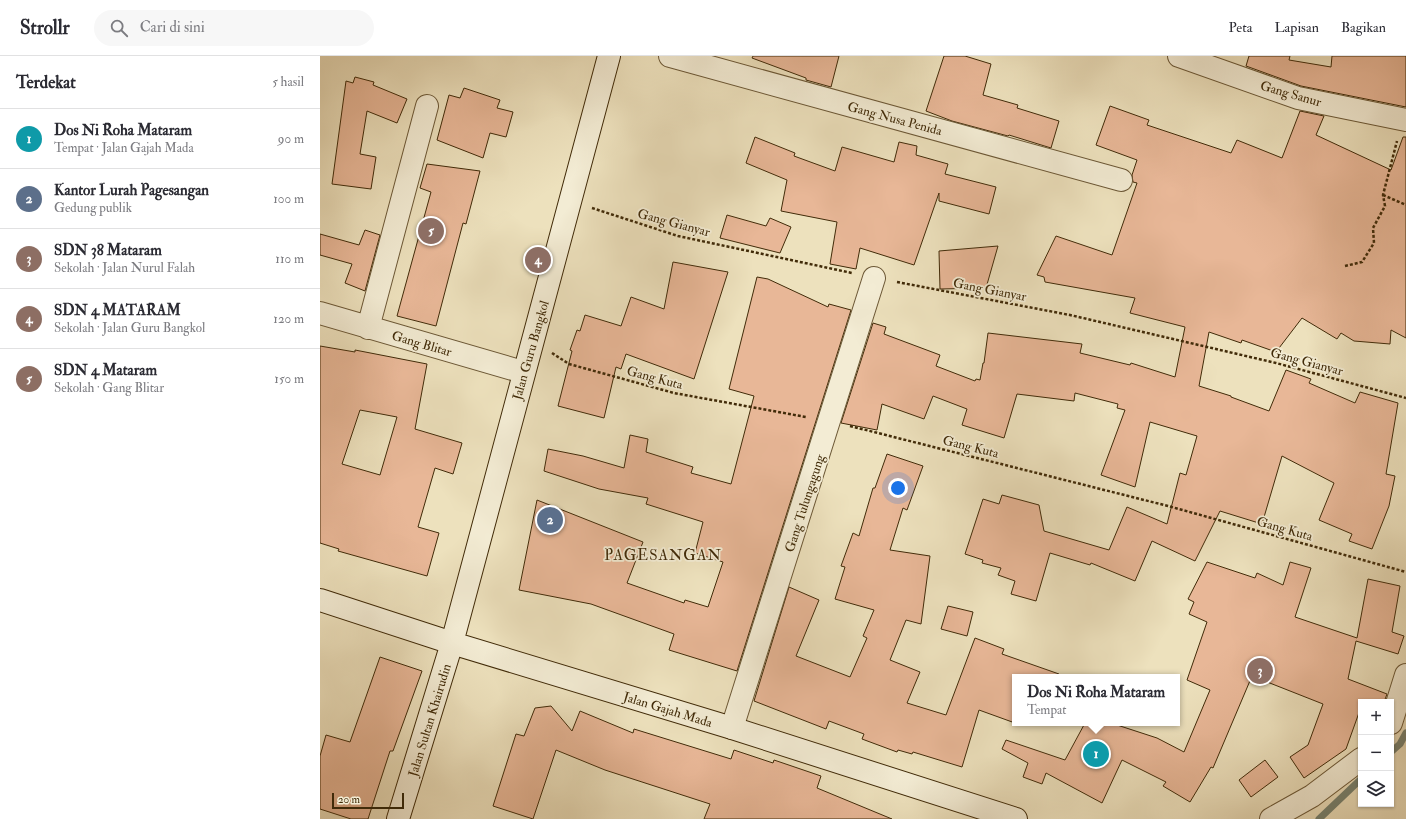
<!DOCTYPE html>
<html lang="id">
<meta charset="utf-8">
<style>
:root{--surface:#fff;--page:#f7f7f7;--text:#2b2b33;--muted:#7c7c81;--line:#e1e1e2;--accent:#111827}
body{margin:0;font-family:"IM FELL Double Pica",serif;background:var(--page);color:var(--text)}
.controls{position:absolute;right:12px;bottom:12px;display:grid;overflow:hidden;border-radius:0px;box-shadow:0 1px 3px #0004}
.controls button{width:36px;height:36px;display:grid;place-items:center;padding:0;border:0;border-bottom:1px solid var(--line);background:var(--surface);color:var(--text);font:20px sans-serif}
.scale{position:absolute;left:12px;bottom:10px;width:72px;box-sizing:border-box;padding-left:4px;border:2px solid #412b09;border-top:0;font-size:11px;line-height:14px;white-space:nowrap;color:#412b09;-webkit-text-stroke:3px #f3ecd4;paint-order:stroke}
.you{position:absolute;left:578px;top:432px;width:14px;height:14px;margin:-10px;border:3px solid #fff;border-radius:50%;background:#1a73e8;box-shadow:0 0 0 6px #1a73e833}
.badge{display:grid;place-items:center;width:26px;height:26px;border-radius:50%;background:var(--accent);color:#fff;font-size:13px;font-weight:700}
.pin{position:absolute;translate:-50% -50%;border:2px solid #fff;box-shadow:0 1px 4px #0006}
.popup{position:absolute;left:692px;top:618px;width:168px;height:52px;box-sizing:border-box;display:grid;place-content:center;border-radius:0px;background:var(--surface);filter:drop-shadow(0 1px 3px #0005);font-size:13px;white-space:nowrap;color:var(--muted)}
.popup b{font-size:15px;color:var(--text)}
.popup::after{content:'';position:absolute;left:50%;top:100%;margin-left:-8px;border:8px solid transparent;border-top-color:var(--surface)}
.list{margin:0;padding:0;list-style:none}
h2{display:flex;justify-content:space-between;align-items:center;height:52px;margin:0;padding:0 16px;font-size:17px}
h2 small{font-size:13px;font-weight:400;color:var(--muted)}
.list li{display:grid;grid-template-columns:26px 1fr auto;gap:12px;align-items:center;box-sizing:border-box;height:60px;padding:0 16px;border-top:1px solid var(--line)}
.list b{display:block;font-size:15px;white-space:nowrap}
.list p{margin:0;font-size:13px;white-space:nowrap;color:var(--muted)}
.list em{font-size:13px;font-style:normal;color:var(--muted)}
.icon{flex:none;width:22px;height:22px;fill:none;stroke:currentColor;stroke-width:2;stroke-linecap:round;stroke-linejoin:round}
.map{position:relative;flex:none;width:1086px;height:763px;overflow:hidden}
header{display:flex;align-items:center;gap:24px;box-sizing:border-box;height:56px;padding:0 20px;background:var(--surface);border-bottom:1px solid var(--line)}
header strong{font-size:19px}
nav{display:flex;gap:22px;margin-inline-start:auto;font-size:14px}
.search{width:280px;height:36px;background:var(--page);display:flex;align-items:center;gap:10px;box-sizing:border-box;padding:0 14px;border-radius:22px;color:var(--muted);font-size:15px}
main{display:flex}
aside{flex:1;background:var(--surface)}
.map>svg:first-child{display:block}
</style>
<header>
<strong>Strollr</strong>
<div class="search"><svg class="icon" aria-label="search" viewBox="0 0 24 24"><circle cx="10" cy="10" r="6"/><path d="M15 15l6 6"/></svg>Cari di sini</div>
<nav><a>Peta</a><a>Lapisan</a><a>Bagikan</a></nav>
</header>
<main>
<aside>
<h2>Terdekat<small>5 hasil</small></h2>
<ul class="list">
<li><span class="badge" style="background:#0f9aa8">1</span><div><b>Dos Ni Roha Mataram</b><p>Tempat · Jalan Gajah Mada</p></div><em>90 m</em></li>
<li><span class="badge" style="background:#5c6f8a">2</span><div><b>Kantor Lurah Pagesangan</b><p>Gedung publik</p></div><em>100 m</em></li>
<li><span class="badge" style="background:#8d6e63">3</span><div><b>SDN 38 Mataram</b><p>Sekolah · Jalan Nurul Falah</p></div><em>110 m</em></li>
<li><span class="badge" style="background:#8d6e63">4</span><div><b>SDN 4 MATARAM</b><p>Sekolah · Jalan Guru Bangkol</p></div><em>120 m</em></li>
<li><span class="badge" style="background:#8d6e63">5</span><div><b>SDN 4 Mataram</b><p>Sekolah · Gang Blitar</p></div><em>150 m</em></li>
</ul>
</aside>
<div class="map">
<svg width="1086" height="763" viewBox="0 0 1086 763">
<rect width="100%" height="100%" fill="#ede1bd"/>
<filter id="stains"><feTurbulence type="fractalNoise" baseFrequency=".005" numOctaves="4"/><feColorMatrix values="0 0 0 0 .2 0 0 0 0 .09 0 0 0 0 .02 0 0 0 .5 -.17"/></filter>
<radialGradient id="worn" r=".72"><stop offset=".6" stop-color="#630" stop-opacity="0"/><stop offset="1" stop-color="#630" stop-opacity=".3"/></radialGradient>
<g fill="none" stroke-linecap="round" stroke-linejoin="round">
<path stroke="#768271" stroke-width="7" d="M1071,696L1080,688L1086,677
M999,763L1041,723"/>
</g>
<path fill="#e8b797" stroke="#412b09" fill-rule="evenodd" d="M433,0H519L511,31L486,24V22L432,2Z
M624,0H645L671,8L663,39L698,49L697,52L739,65L731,92L689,79L688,80L632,65L606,55Z
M929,0H970L969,4L1011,11L1012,0H1086V51L981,30L926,10Z
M35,21L54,26L53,29L87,43L77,67L47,55L40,98L56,101L51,133L12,128L26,25L33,27Z
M144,32L180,44L177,52L193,56L186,81L170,77L163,102L117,84L129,39L140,42Z
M790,50L829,64L827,69L911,97L917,84L962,102L980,55L1004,60L996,79L1071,114L1083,81H1086V282L1071,274L1070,288L1034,285L1021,277L1017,283L982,262L956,296L922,284L921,287L889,276L879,330L911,340V341L949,355L966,314L991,323L989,327L1035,347L1040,336L1078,347L1066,418L1075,420L1069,450L1052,493L1029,485L1032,478L999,464L1014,427L962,400L942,468L900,455L875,505L832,485L815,525L771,507L770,509L730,497L716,545L691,538L695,525L678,519L681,512L662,507L663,504L645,498L663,443L679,448L682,439L719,449L724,475L789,494L807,451L847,468L860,417L866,419L877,380L830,366L815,431L781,419L805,354L797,352L798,348L755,337L754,345L697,338L684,382L642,369L647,353L613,340L604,363L562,348L557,374L521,367L553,267L566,271L564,278L620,299L616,310L655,325L656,323L660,324L663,307H664L668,277L762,288L760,297L810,309L811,307L855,321L865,271L810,257L815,242L725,226L724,221L717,219L736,180L792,199L817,127L813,126L812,119L817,104L776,89Z
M435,81L475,97L474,100L515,115L522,91L574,106L579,86L597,90L596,99L628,108L625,118L676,131L669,158L619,145V137L594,209L540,192L536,213L510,208L517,166L461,155L467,124L426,107Z
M107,108L160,115L146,168L143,167L116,270L77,260L111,136L100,132Z
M407,159L446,170L450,162L471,171L460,197L400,182Z
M45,174L60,179L45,235L25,227L32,208L0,199V178L39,189Z
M678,190L666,232L620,233L619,195Z
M353,206L408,216L374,323L306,298L301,313L296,311L284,362L238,350L252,295L250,294L257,274L260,275L265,259L301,270L311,241L344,253Z
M437,221L448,223L508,251L509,248L531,254L417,615L349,594L354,578L271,548L199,534L217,444L323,486L307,527L364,547L365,544L388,551L403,506L375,497L383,466L326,448L328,442L279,433L224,415L228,393L263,400L304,412L310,379L328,383L326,396L373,411L371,417L411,428L434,340L409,333Z
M0,290L35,296V294L107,308L95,373L142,387L133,418L115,412L98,471L119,477L107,520L18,495L19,493L0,487ZM40,354L77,361L60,419L22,408Z
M567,398L603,410L587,454L583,452L570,494L610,500L601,568L586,564L570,604L600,616L587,647L626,659L655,582L684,593L682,598L739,618L738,621H695V667L659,654L642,711L593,696L592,698L578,694L577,696L542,683L544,678L509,665L506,673L434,645L469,531L499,544L476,600L530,621L547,582L543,580L554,554L515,543L525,511L521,510L533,477L539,480L553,432H555Z
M887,506L935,522L937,517L963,529L970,506L991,512L975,561L1037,582L1048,523L1080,530L1072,576L1084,580L1078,598L1036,585L1028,623L1067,638L1064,646H1041V651L1026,693L984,722L970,701L988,689L1003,648L932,620L893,712L891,711L870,746L843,730L846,726L802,704L782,747L726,717L722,728L703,721L708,707L682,693L686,684L745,704L765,667H791L837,682L864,696L890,634L867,624L887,566L869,558L874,546L868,543Z
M628,550L653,556L647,580L621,573Z
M60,601L102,615L73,695H70L48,763H31L0,753V700L6,679L30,686Z
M231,650L252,675L260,655L313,677L314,673L411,703L414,694L453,707L454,704L501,720L497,732L572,763H384L390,748L285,714L236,694L213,763L173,750L196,678L204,680L215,652Z
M945,704L958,721L931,741L919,724Z"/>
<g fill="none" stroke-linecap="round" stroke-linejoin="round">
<defs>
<path id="street" d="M350,0L801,124
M859,0L978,42L1086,64
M0,257L203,316
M48,272L107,50
M1071,667L1086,619
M412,672L554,222
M951,763L992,740L1041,703"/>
<path id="secondary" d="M0,544L132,587L412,672L696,763
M78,763L132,587L289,0"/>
</defs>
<use href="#street" stroke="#6c5836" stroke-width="24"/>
<use href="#secondary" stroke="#412b09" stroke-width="24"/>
<path stroke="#412b09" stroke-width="2.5" stroke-dasharray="3 2" stroke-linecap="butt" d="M1063,139L1086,149
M272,152L358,180L532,217
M1025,210L1042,206L1054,187L1053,172L1065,150L1063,139L1077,85
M577,226L750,259L956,307L1086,342
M232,297L249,308L354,337L486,361
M530,370L848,450L1086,516"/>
<use href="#street" stroke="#f3ecd4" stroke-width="22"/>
<use href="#secondary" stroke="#f3ecd4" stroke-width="22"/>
</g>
<g text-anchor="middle" stroke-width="3.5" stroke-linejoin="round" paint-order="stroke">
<g font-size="13" fill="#412b09" stroke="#f3ecd4">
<text transform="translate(971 37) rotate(16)" y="5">Gang Sanur</text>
<text transform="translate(575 62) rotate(15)" y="5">Gang Nusa Penida</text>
<text transform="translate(354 166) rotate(15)" y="5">Gang Gianyar</text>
<text transform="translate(670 233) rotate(11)" y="5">Gang Gianyar</text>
<text transform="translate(102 287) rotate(16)" y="5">Gang Blitar</text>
<text transform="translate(210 294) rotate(-74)" y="5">Jalan Guru Bangkol</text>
<text transform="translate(987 305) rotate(15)" y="5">Gang Gianyar</text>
<text transform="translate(335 321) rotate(15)" y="5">Gang Kuta</text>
<text transform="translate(651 390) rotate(14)" y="5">Gang Kuta</text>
<text transform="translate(484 447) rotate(-72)" y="5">Gang Tulungagung</text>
<text transform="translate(965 472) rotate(16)" y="5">Gang Kuta</text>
<text transform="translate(348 653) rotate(17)" y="5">Jalan Gajah Mada</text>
<text transform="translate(109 664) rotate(-73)" y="5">Jalan Sultan Khairudin</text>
</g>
<g font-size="15" letter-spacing="1" fill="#412b09" stroke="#f3ecd4">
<text x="343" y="504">PAGESANGAN</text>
</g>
</g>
<rect width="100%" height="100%" filter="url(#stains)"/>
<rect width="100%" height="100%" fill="url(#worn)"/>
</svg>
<div class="controls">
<button>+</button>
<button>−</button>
<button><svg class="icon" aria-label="layers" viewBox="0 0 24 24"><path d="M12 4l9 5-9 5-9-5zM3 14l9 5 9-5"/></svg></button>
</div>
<div class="scale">20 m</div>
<div class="you"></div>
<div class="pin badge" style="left:776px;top:698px;background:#0f9aa8">1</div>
<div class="popup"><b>Dos Ni Roha Mataram</b>Tempat</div>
<div class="pin badge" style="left:230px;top:464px;background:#5c6f8a">2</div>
<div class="pin badge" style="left:940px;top:615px;background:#8d6e63">3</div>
<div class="pin badge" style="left:218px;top:204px;background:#8d6e63">4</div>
<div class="pin badge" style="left:111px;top:175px;background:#8d6e63">5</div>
</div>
</main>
